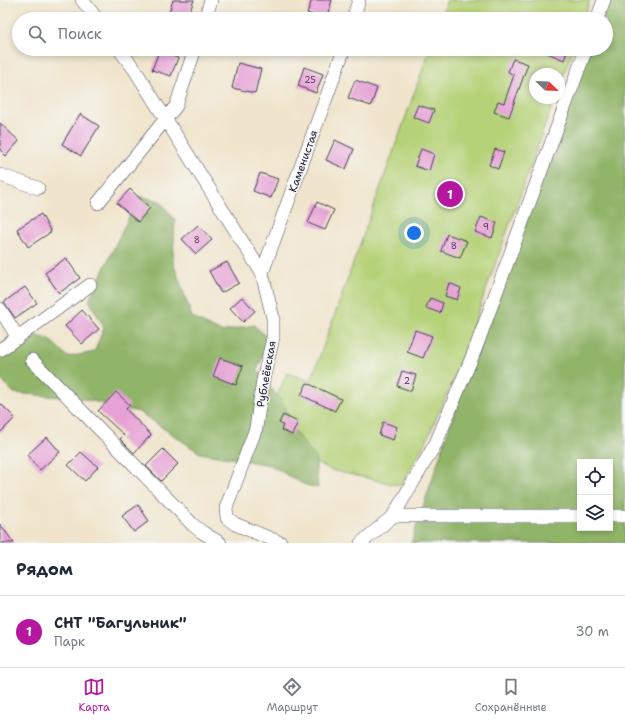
<!DOCTYPE html>
<html lang="ru">
<meta charset="utf-8">
<style>
:root{--surface:#fff;--page:#f6f6f7;--text:#1f2937;--muted:#747a83;--line:#e0e1e3;--accent:#b5179e}
body{margin:0;font-family:"Shantell Sans",sans-serif;background:var(--page);color:var(--text)}
.controls{position:absolute;right:12px;bottom:12px;display:grid;overflow:hidden;border-radius:0px;box-shadow:0 2px 6px #0003}
.controls button{width:36px;height:36px;display:grid;place-items:center;padding:0;border:0;border-bottom:1px solid var(--line);background:var(--surface);color:var(--text);font:20px sans-serif}
.compass{position:absolute;left:529px;top:68px;width:36px;height:36px;border-radius:50%;background:var(--surface);box-shadow:0 2px 6px #0003;rotate:113deg}
.you{position:absolute;left:414px;top:233px;width:14px;height:14px;margin:-10px;border:3px solid #fff;border-radius:50%;background:#1a73e8;box-shadow:0 0 0 6px #1a73e833}
.badge{display:grid;place-items:center;width:26px;height:26px;border-radius:50%;background:var(--accent);color:#fff;font-size:13px;font-weight:700}
.pin{position:absolute;translate:-50% -50%;border:2px solid #fff;box-shadow:0 1px 4px #0006}
.list{margin:0;padding:0;list-style:none}
h2{display:flex;justify-content:space-between;align-items:center;height:52px;margin:0;padding:0 16px;font-size:17px}
h2 small{font-size:13px;font-weight:400;color:var(--muted)}
.list li{display:grid;grid-template-columns:26px 1fr auto;gap:12px;align-items:center;box-sizing:border-box;height:72px;padding:0 16px;border-top:1px solid var(--line)}
.list b{display:block;font-size:15px;white-space:nowrap}
.list p{margin:0;font-size:13px;white-space:nowrap;color:var(--muted)}
.list em{font-size:13px;font-style:normal;color:var(--muted)}
.icon{flex:none;width:22px;height:22px;fill:none;stroke:currentColor;stroke-width:2;stroke-linecap:round;stroke-linejoin:round}
.map{position:relative;flex:none;width:625px;height:543px;overflow:hidden}
.search{position:absolute;background:var(--surface);box-shadow:0 2px 6px #0003;left:12px;right:12px;top:12px;height:44px;display:flex;align-items:center;gap:10px;box-sizing:border-box;padding:0 14px;border-radius:22px;color:var(--muted);font-size:15px}
.sheet{height:124px;background:var(--surface)}
nav{display:flex;justify-content:space-around;align-items:center;box-sizing:border-box;height:56px;border-top:1px solid var(--line);background:var(--surface);font-size:11px;color:var(--muted)}
nav a{display:grid;justify-items:center;gap:2px}
nav .on{color:var(--accent)}
.map>svg:first-child{display:block}
</style>
<div class="map">
<svg width="625" height="543" viewBox="0 0 625 543">
<rect width="100%" height="100%" fill="#f6f6f2"/>
<filter id="ink" filterUnits="userSpaceOnUse"><feTurbulence type="fractalNoise" baseFrequency=".025" numOctaves="2"/><feDisplacementMap in="SourceGraphic" scale="8" xChannelSelector="R" yChannelSelector="G"/><feConvolveMatrix kernelMatrix="1 2 1 2 8 2 1 2 1" color-interpolation-filters="sRGB"/></filter>
<filter id="wash" filterUnits="userSpaceOnUse"><feTurbulence type="fractalNoise" baseFrequency=".012" numOctaves="4" result="noise"/><feDisplacementMap in="SourceGraphic" scale="16" xChannelSelector="R" yChannelSelector="G"/><feGaussianBlur stdDeviation="0.9" result="paint"/><feColorMatrix in="noise" values="0 0 0 0 0 0 0 0 0 0 0 0 0 0 0 0 0 1.4 0 .05"/><feComposite in="paint" operator="in"/></filter>
<g filter="url(#wash)">
<rect width="100%" height="100%" fill="#f0e5cc"/>
<path fill="#b6d278" stroke="#6c7a5a" d="M447,0H590L584,19H441Z
M430,49H573L559,87V74H535V98H555L454,379L427,439L401,486L331,470L260,435L287,373L311,381Z"/>
<path fill="#90b468" stroke="#596b52" fill-rule="evenodd" d="M605,0H625V543H411L475,350L586,49H606V19H598ZM580,462H610V528H580Z
M139,196L160,201L175,220L173,262L192,317L221,332L254,325L270,340L257,370L285,406L291,427L315,457L318,488L303,484L270,465L200,453L139,412L84,399L14,393L0,379V346L18,331L49,339L68,357L94,352L104,328L89,300Z"/>
<g id="blocks">
<path fill="#e6a2d6" d="M173,0H194L187,19H167Z
M312,0H332L326,19L307,13Z
M538,49H568L564,60Z
M159,51L178,58L171,76L152,70Z
M513,59L528,64L509,117L494,112L498,101L504,103L514,75L508,72Z
M238,63L261,69L255,93L232,88Z
M304,67L323,74L316,93L298,86Z
M355,80L377,88L371,106L348,98Z
M418,105L434,110L429,123L413,117Z
M80,114L99,126L81,156L62,144Z
M0,123L19,141L6,156L0,150Z
M335,140L354,149L346,169L326,160Z
M421,149L434,154L429,171L415,166Z
M495,149L504,152L498,169L489,165Z
M260,173L278,179L271,198L253,191Z
M130,189L150,208L138,222L117,203Z
M317,202L334,210L325,230L308,223Z
M41,214L51,232L28,247L17,229Z
M481,217L497,223L492,238L475,232Z
M198,225L212,240L196,254L182,239Z
M447,234L467,241L460,258L441,251Z
M66,258L80,278L59,293L45,273Z
M227,262L239,283L221,293L209,271Z
M449,283L461,288L457,300L445,296Z
M25,287L37,303L15,318L4,302Z
M242,297L255,311L243,322L230,308Z
M430,298L443,303L440,313L426,308Z
M82,310L99,329L82,344L65,326Z
M415,330L432,336L423,358L407,352Z
M220,358L243,366L236,385L213,376Z
M402,371L416,375L411,391L397,386Z
M307,383L341,399L335,411L301,395Z
M116,392L130,405L126,409L151,435L134,453L120,439L124,435L98,411Z
M0,403L15,418L0,433Z
M283,415L298,422L292,435L281,430L283,425L279,423Z
M383,422L397,427L393,440L379,435Z
M47,437L60,452L40,470L27,455Z
M163,449L178,464L161,481L146,466Z
M81,452L98,467L85,481L68,465Z
M138,505L149,521L134,532L122,516Z
M0,524L14,543H0Z"/>
</g>
</g>
<g filter="url(#ink)">
<use href="#blocks" fill-opacity="0" stroke="#413f51" stroke-width="1"/>
<g fill="none" stroke-linecap="round" stroke-linejoin="round">
<defs>
<path id="minor" d="M82,0L97,19
M205,19L211,0
M353,19L359,0
M597,19L604,0
M119,49L135,70L262,273L273,318V338L263,380L256,428L226,508L227,518L235,524L281,543
M0,175L38,188
M98,203L176,106L195,49
M262,273L344,49
M0,309L18,338
M0,350L90,285
M32,360L193,525L202,532L220,543
M393,516L436,443L475,350L586,49
M610,516H625
M361,543L393,516H580"/>
</defs>
<use href="#minor" stroke="#413f51" stroke-width="14"/>
<use href="#minor" stroke="#fff" stroke-width="13"/>
</g>
</g>
<g text-anchor="middle" stroke-width="3" stroke-linejoin="round" paint-order="stroke">
<g font-size="9" fill="#534262">
<text x="310" y="83">25</text>
<text x="486" y="230">9</text>
<text x="197" y="243">8</text>
<text x="454" y="249">8</text>
<text x="407" y="384">2</text>
</g>
<g font-size="11" fill="#22223b" stroke="#f6f6f2">
<text transform="translate(303 161) rotate(-70)" y="4">Каменистая</text>
<text transform="translate(266 374) rotate(-80)" y="4">Рублеёвская</text>
</g>
</g>
</svg>
<div class="controls">
<button><svg class="icon" aria-label="locate" viewBox="0 0 24 24"><circle cx="12" cy="12" r="6"/><path d="M12 2v4M12 18v4M2 12h4M18 12h4"/></svg></button>
<button><svg class="icon" aria-label="layers" viewBox="0 0 24 24"><path d="M12 4l9 5-9 5-9-5zM3 14l9 5 9-5"/></svg></button>
</div>
<svg class="compass" viewBox="-18 -18 36 36"><path d="M0-13l5 13h-10z" fill="#e53935"/><path d="M0 13l5-13h-10z" fill="#747a83"/></svg>
<div class="you"></div>
<div class="pin badge" style="left:450px;top:194px">1</div>
<div class="search"><svg class="icon" aria-label="search" viewBox="0 0 24 24"><circle cx="10" cy="10" r="6"/><path d="M15 15l6 6"/></svg>Поиск</div>
</div>
<section class="sheet">
<h2>Рядом<small></small></h2>
<ul class="list">
<li><span class="badge">1</span><div><b>СНТ &quot;Багульник&quot;</b><p>Парк</p></div><em>30 m</em></li>
</ul>
</section>
<nav>
<a class="on"><svg class="icon" aria-label="map" viewBox="0 0 24 24"><path d="M3 6l6-2 6 2 6-2v14l-6 2-6-2-6 2zM9 4v14M15 6v14"/></svg>Карта</a>
<a><svg class="icon" aria-label="directions" viewBox="0 0 24 24"><path d="M12 3l9 9-9 9-9-9zM9 14v-3h6M13 9l2 2-2 2"/></svg>Маршрут</a>
<a><svg class="icon" aria-label="saved" viewBox="0 0 24 24"><path d="M7 4h10v16l-5-4-5 4z"/></svg>Сохранённые</a>
</nav>
